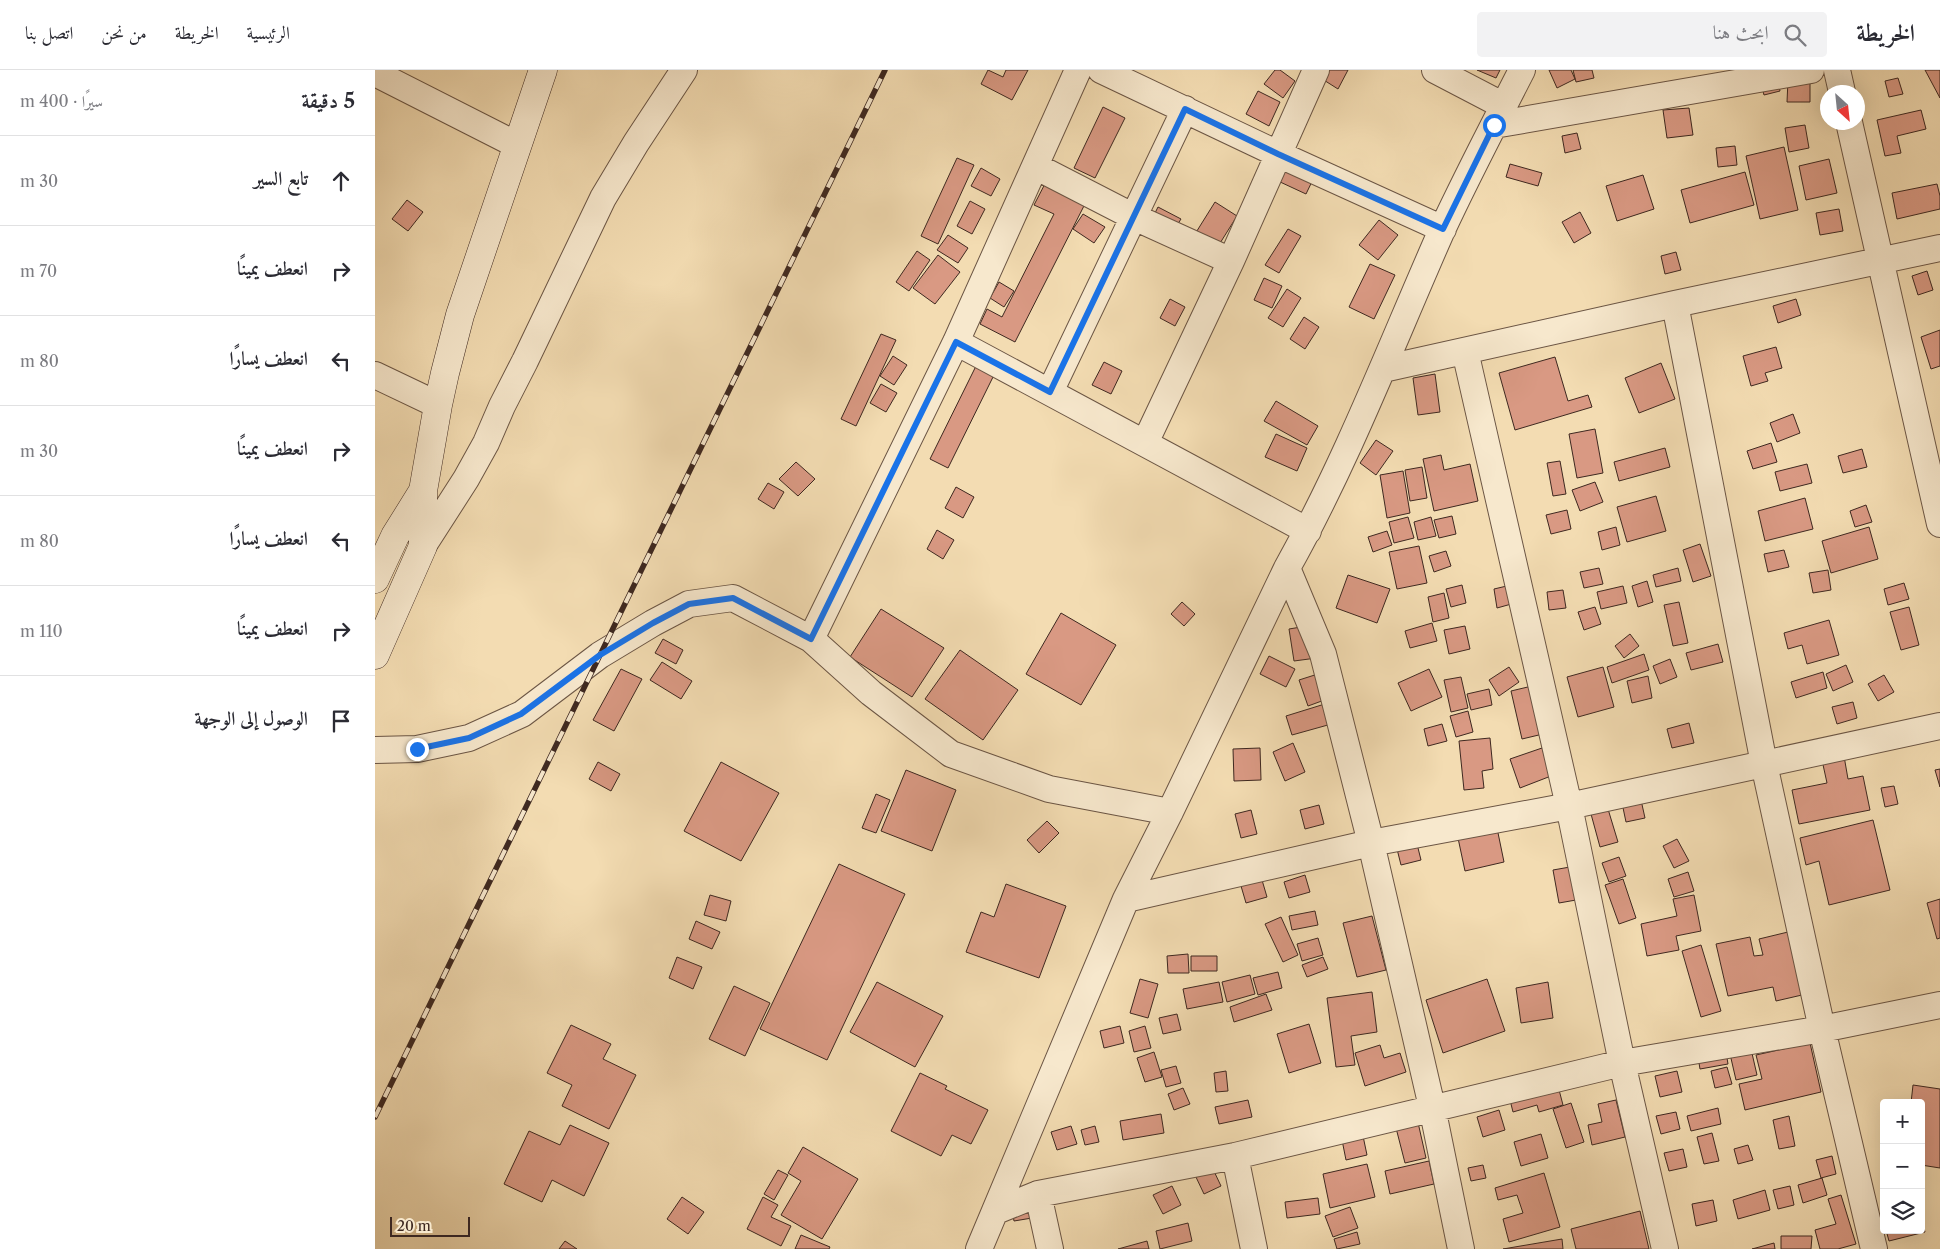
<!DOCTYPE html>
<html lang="ar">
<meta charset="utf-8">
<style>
:root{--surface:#fff;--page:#f2f2f3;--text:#2b2b33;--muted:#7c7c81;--line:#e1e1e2}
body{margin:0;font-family:"Libre Caslon Text",Amiri,serif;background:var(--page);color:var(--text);direction:rtl}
.controls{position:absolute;right:15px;bottom:15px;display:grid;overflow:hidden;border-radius:5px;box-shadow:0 5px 20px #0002}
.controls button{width:45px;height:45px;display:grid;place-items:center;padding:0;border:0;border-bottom:1px solid var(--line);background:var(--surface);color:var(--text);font:25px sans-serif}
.compass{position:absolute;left:1445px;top:15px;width:45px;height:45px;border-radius:50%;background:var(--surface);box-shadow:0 5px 20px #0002;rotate:153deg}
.scale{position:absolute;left:15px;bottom:12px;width:80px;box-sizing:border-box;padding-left:5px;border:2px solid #3e2820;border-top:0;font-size:14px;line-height:18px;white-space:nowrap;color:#3e2820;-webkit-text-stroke:4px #f7e8cd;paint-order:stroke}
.stop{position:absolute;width:15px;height:15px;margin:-11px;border:4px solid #1a73e8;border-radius:50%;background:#fff}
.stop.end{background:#1a73e8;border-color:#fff;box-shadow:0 1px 5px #0008}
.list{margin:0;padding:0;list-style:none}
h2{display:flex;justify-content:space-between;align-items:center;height:65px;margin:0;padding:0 20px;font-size:21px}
h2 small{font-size:16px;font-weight:400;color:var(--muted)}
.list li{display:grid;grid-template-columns:32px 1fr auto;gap:15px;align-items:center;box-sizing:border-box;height:90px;padding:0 20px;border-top:1px solid var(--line)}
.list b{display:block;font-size:19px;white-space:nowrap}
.list em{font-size:16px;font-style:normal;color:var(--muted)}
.icon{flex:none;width:28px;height:28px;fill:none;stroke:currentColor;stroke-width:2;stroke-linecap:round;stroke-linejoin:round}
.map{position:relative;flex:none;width:1565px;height:1179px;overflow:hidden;direction:ltr}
header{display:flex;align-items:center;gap:30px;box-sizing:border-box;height:70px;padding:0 25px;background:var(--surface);border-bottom:1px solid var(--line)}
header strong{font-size:24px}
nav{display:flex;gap:28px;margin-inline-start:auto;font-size:18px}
.search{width:350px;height:45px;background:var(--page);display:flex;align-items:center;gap:12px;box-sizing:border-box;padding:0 18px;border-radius:5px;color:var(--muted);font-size:19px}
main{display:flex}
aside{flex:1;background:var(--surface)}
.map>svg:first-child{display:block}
</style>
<header>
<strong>الخريطة</strong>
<div class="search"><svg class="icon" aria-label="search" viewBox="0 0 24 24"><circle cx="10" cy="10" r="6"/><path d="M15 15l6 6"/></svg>ابحث هنا</div>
<nav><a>الرئيسية</a><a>الخريطة</a><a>من نحن</a><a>اتصل بنا</a></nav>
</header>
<main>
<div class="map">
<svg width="1565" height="1179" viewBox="0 0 1565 1179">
<rect width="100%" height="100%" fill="#f3dcb2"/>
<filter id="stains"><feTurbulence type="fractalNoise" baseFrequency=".004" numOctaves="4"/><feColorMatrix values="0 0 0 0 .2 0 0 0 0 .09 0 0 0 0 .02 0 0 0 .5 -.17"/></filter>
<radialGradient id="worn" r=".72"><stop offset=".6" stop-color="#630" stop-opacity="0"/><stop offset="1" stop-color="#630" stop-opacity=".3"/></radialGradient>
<path fill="#d99983" stroke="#3e2820" d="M613,0L628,7L631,0H653L637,30L606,14Z
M900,0H905L920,11L908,28L889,14Z
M948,0H973L963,19L944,7Z
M1102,0H1125L1121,8Z
M1174,0H1196L1200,9L1182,18Z
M1198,0H1217L1219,8L1201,12Z
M1550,0H1565V28Z
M1402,6L1405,21L1389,25L1385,10Z
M1523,8L1528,24L1514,27L1510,11Z
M1413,10H1435V32H1412Z
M883,21L905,32L894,56L871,44Z
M728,37L750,48L720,108L699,98Z
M1314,38L1318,65L1292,68L1288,40Z
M1546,40L1551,59L1522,66L1526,83L1510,86L1502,50Z
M1430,55L1434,78L1414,82L1410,58Z
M1202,63L1206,79L1190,83L1187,66Z
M1360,76L1362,95L1343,97L1341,78Z
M1409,77L1423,140L1385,149L1371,86Z
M914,86L943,99L931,124L903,111Z
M582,88L599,95L563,174L546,166Z
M1454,89L1462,123L1431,130L1424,96Z
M1135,94L1167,103L1163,116L1131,107Z
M606,98L625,109L616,126L596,116Z
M1370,102L1379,135L1315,153L1306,120Z
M1268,105L1279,139L1242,151L1231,116Z
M674,106L714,126L640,272L605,254L612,239L627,247L679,144L659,135Z
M1562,114L1565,126V139L1522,149L1517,123Z
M32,130L48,142L33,161L17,149Z
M595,131L610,139L597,164L582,156Z
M840,132L862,146L842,178L820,164Z
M783,137L806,149L797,163L776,151Z
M1464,139L1468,161L1445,165L1441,143Z
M1205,142L1216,163L1199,173L1187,152Z
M708,144L730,157L719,173L698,159Z
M1004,150L1023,165L1003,190L984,175Z
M913,159L926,166L904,203L890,195Z
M573,165L593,178L583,193L562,180Z
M542,181L555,190L534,221L521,212Z
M1301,182L1306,200L1290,204L1286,186Z
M563,185L585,202L560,234L538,218Z
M995,194L1020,205L999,249L974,237Z
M1552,201L1558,220L1543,225L1537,206Z
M889,208L907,216L897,238L879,230Z
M624,212L639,221L629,237L615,228Z
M912,219L926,228L908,257L893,248Z
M795,229L810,237L800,256L785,248Z
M1421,229L1426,245L1403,253L1398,236Z
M929,247L944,257L930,279L915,269Z
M1565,260V296L1556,299L1546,267Z
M506,264L521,270L481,356L466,349Z
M1401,277L1407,298L1390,303L1393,311L1376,316L1368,286Z
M518,286L532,295L519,315L505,306Z
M1180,287L1193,331L1213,325L1217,337L1140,360L1124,303Z
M729,292L747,301L736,324L717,315Z
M1286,293L1300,329L1264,343L1250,308Z
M601,296L619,305L573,398L555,389Z
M1060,304L1065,342L1043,345L1038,308Z
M506,314L522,323L511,342L495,333Z
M901,331L943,356L932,375L889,351Z
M1418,344L1425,363L1402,372L1395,353Z
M1220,359L1228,403L1202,408L1194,364Z
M901,364L932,378L922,401L890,387Z
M1001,370L1018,381L1001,405L985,393Z
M1396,373L1402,392L1378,399L1372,381Z
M1290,378L1295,397L1244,411L1239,392Z
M1487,379L1492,397L1468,403L1463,386Z
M1066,385L1069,400L1095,394L1103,431L1059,441L1048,389Z
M1185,391L1191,424L1178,426L1172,393Z
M421,392L440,409L423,426L404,409Z
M1432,394L1437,413L1405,421L1400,402Z
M1047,397L1052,428L1035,431L1030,400Z
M1028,401L1035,443L1012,448L1005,405Z
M1220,412L1228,432L1205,441L1197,420Z
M393,413L409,422L399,439L383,429Z
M581,417L599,427L588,448L570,438Z
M1281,426L1291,461L1252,472L1242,437Z
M1430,428L1438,459L1390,471L1383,441Z
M1491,435L1497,452L1480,457L1475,441Z
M1192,440L1196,459L1176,464L1171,445Z
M1077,446L1081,464L1064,468L1059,450Z
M1033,447L1039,468L1019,473L1014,452Z
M1056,447L1061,466L1043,470L1039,452Z
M1241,457L1245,475L1227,480L1223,462Z
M1494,457L1503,489L1456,503L1447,471Z
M562,460L579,470L568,489L552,479Z
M1012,461L1017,475L998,482L993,467Z
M1325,474L1336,506L1318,512L1308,480Z
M1044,476L1052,513L1022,519L1014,482Z
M1409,480L1414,497L1393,502L1389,484Z
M1071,481L1076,496L1059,502L1054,486Z
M1224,498L1228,514L1209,518L1205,502Z
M1303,498L1306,511L1281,517L1278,505Z
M1453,500L1456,520L1438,523L1434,503Z
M973,505L1015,519L1002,553L961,538Z
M1272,511L1278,532L1263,537L1257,516Z
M1529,513L1534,529L1513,535L1509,519Z
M1087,515L1091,533L1076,537L1071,519Z
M1136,515L1140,533L1122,538L1119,519Z
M1248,516L1252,533L1226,539L1222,522Z
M1188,520L1191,538L1174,540L1172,522Z
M1069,523L1074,548L1058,552L1053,527Z
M807,532L820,544L809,556L796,544Z
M1304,532L1313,573L1298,576L1289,535Z
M1220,537L1226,554L1209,560L1203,542Z
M1534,537L1544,575L1526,580L1515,542Z
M506,539L569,578L537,627L475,587Z
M686,543L741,575L706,635L651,604Z
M1454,550L1464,585L1432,594L1427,575L1413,579L1409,563Z
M1057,553L1062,571L1035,578L1030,561Z
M944,554L949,587L919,591L914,559Z
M1090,556L1095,579L1074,584L1069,560Z
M1255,564L1264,576L1249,588L1240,576Z
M288,569L308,580L301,594L280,583Z
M1343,574L1348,592L1316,600L1311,583Z
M585,580L643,620L608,670L550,629Z
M1269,584L1274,600L1237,613L1232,597Z
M894,586L920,599L911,617L885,604Z
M1295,589L1302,607L1285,614L1278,596Z
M287,592L317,611L306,629L275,610Z
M1471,595L1478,612L1458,621L1451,604Z
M1134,597L1144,612L1124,626L1114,610Z
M1228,597L1239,637L1203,647L1192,607Z
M246,599L267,609L239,661L218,650Z
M1054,599L1067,627L1036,641L1023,613Z
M1448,602L1452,618L1421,628L1416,612Z
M946,603L955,628L933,636L924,610Z
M1509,605L1519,622L1503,631L1493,614Z
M1273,606L1277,628L1257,633L1252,611Z
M1086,607L1093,638L1076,642L1069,610Z
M1157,616L1168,664L1147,669L1136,621Z
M1114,619L1117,635L1096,640L1092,624Z
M1478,632L1482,648L1462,654L1457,637Z
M953,633L960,653L917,665L911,646Z
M1093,641L1098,662L1081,667L1075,646Z
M1314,653L1319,673L1297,678L1292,659Z
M1067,654L1072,671L1053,676L1049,659Z
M1115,668L1118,699L1107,701L1109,718L1089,720L1084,671Z
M918,673L930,702L910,711L898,682Z
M885,678L886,710L859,711L858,679Z
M1167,678L1176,706L1145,718L1135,689Z
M1469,686L1473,709L1488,706L1495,740L1424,754L1417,720L1452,713L1447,690Z
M223,692L245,704L236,721L214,709Z
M346,692L404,723L366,791L309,761Z
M1565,699V717L1560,700Z
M531,700L581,720L557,781L506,761Z
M1519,716L1523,734L1510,737L1506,718Z
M501,724L515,730L501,763L487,758Z
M1266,730L1270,748L1251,752L1247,733Z
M944,735L949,754L930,759L925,740Z
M1233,739L1243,772L1225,777L1216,744Z
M876,740L882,764L866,768L860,744Z
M1498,750L1515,820L1454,835L1444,791L1431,795L1425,768Z
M672,751L684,763L664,783L652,770Z
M1122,758L1129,792L1090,801L1083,768Z
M1302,769L1314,791L1299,798L1288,776Z
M1042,774L1046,790L1026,795L1022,779Z
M1244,787L1251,806L1234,812L1227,793Z
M464,794L530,824L452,990L385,959Z
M1195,797L1201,830L1184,833L1178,800Z
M1313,802L1319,821L1299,827L1293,809Z
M930,805L935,822L914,828L909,812Z
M1248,809L1261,848L1244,854L1230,815Z
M887,810L892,827L871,833L866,816Z
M631,814L691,836L664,908L591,882L606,842L619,847Z
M335,825L356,831L351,851L329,845Z
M1319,825L1326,861L1301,866L1304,880L1272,886L1266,854L1302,846L1298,829Z
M1565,829V868L1562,869L1552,833Z
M940,841L943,855L917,860L914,846Z
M997,846L1011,900L982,907L968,853Z
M906,847L923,885L908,892L890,854Z
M321,851L345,862L337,879L314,869Z
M1413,862L1427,925L1401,931L1398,917L1353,926L1341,874L1375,867L1379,886L1388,885L1384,869Z
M943,868L948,885L927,891L922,874Z
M1326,875L1346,941L1326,947L1307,881Z
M813,884L814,903H793L792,886Z
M816,886H842V901H816Z
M302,887L327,897L318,919L294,908Z
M948,887L953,899L932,907L927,895Z
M903,902L907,918L883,925L878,908Z
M875,905L880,924L852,932L847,912Z
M765,909L783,914L773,948L755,943Z
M1112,909L1130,961L1068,983L1051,930Z
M502,912L568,946L540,997L475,962Z
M844,912L848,932L812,939L808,919Z
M1173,912L1178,948L1146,953L1141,918Z
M359,916L395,933L370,986L334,969Z
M997,922L1002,962L976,966L980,995L961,997L952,928Z
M891,924L897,940L859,952L855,937Z
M802,944L806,960L788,964L784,948Z
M934,954L946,993L914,1003L902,964Z
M196,955L236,974L228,989L261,1005L234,1059L187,1036L197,1015L172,1003Z
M745,956L749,973L729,978L725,961Z
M770,956L776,978L759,982L754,961Z
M1373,966L1382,1005L1361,1010L1352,971Z
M1435,973L1446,1022L1370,1040L1364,1014L1387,1009L1381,985Z
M1005,975L1009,988L1025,983L1031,1002L990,1016L980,983Z
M779,982L787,1007L770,1012L762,988Z
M1351,982L1353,994L1325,999L1323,987Z
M801,996L806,1013L791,1017L786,1000Z
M1352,997L1357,1014L1340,1018L1336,1001Z
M851,1001L853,1021L841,1022L839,1003Z
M1302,1001L1307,1022L1285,1027L1280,1006Z
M545,1003L572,1016L570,1019L613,1040L596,1074L577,1065L566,1086L516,1061Z
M1538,1015L1565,1019V1098L1546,1095V1033H1536Z
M1183,1016L1188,1035L1164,1042L1162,1035L1138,1042L1135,1030Z
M808,1018L815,1034L799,1040L793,1024Z
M873,1030L877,1047L844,1054L840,1037Z
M1241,1030L1250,1067L1217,1075L1213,1055L1227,1052L1223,1034Z
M1196,1033L1209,1072L1191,1078L1178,1039Z
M1343,1038L1346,1054L1316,1061L1312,1046Z
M1124,1040L1130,1060L1108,1067L1102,1047Z
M1301,1042L1305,1059L1286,1064L1281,1046Z
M786,1044L789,1063L748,1070L745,1051Z
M1414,1046L1420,1076L1404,1079L1398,1050Z
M1042,1048L1051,1088L1030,1093L1020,1054Z
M195,1055L234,1073L209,1126L177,1110L167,1132L129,1114L154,1061L185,1075Z
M696,1056L702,1074L682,1080L676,1062Z
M720,1056L724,1072L710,1075L706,1060Z
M1337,1063L1344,1091L1329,1094L1322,1067Z
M1166,1064L1173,1088L1146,1096L1139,1072Z
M988,1066L992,1085L971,1090L967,1070Z
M1373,1075L1378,1090L1363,1094L1359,1079Z
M428,1077L483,1109L447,1169L406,1145L426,1111L413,1103Z
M1308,1079L1312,1097L1294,1101L1289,1083Z
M1457,1086L1461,1104L1446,1108L1441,1090Z
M1054,1091L1059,1114L1015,1124L1010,1101Z
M992,1094L1000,1127L955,1138L948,1104Z
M1108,1095L1111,1108L1096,1111L1093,1098Z
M837,1097L846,1116L829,1124L820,1105Z
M403,1100L413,1105L399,1130L389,1124Z
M1169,1103L1185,1157L1134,1172L1128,1149L1148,1143L1142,1125L1123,1130L1120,1118Z
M1447,1108L1452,1125L1428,1133L1423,1115Z
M797,1116L806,1135L788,1144L778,1125Z
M1415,1116L1419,1135L1403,1139L1398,1120Z
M1390,1120L1395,1140L1363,1149L1358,1130Z
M1466,1125L1481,1174L1463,1179H1445L1440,1160L1461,1154L1453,1129Z
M307,1127L329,1142L313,1164L292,1149Z
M388,1127L403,1135L396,1147L416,1156L406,1176L372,1159Z
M943,1128L945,1144L912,1148L910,1132Z
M654,1130L657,1148L639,1151L636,1133Z
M1338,1130L1342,1151L1321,1156L1317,1134Z
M975,1137L983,1158L958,1167L950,1146Z
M1265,1141L1274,1179H1201L1196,1159Z
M1546,1147L1550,1162L1514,1171L1511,1160H1546Z
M813,1153L817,1171L785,1179L781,1161Z
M982,1162L985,1174L962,1179L959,1169Z
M426,1165L455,1177L454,1179H420Z
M1406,1166H1437L1436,1179H1406Z
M1187,1169L1188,1179H1128Z
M190,1171L202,1179H184Z
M772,1171L774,1179H743Z
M1399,1173L1400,1179H1377Z"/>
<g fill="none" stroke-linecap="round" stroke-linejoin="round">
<defs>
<path id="street" d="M726,0L903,84L1068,159
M1060,0L1129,36
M1462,0L1467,22
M0,3L142,75
M1474,52L1565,454
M1119,55L1436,0
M660,96L759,147L856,191
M1300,234L1389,694L1447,959L1499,1179
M581,272L933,461
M1090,281L1194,736L1247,993L1290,1179
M1008,299L1300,234L1565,178
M0,305L63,335
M675,322L810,39
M770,373L856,191L941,0
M48,476L91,409L111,373L127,336L150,291L228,128L261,73L309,0
M912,498L948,584L996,773L1057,1037L1086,1179
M436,569L581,272L703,0
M0,680L42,679L94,668L147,644L225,585L278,553L314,534L358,528L436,569L496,623L576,684L674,719L795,742
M751,829L996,773L1194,736L1565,656
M860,1086L879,1179
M663,1124L675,1179
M621,1141L663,1124L860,1086L1247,993L1447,959L1565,935
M604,1179L751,829L795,742L912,498C973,389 1017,273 1067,160C1092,106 1120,53 1147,0"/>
<path id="secondary" d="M0,509L20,466L48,421
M0,585L48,476V421L63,335L70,303L85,245L168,0"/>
</defs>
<use href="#street" stroke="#6b5544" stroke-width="28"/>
<use href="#secondary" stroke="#3e2820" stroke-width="29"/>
<use href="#street" stroke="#f7e8cd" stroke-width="26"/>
<use href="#secondary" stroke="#f7e8cd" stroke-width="28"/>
<defs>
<path id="rail" d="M0,1047L510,0"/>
</defs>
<use href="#rail" stroke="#3e2820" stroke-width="5.5"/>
<use href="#rail" stroke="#f7e8cd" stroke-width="4" stroke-dasharray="11" stroke-linecap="butt"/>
</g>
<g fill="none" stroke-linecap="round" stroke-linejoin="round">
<path stroke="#1a73e8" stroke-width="6" d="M42,679L94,668L146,644L225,585L278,553L314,534L358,528L436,569L581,272L675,322L810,39L903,84L1068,159L1119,55"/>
</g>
<rect width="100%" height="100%" filter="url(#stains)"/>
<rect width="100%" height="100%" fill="url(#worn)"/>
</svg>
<div class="controls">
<button>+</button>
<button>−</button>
<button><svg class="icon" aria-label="layers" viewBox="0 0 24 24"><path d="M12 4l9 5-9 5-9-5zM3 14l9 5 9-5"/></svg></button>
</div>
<svg class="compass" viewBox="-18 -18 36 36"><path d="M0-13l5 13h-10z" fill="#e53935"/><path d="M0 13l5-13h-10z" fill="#7c7c81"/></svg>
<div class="scale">20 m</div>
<div class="stop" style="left:1119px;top:55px"></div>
<div class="stop end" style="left:42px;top:679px"></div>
</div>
<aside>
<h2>5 دقيقة<small>سيرًا · 400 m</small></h2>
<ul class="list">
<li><svg class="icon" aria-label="ahead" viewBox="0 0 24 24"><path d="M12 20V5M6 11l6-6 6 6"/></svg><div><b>تابع السير</b></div><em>30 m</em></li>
<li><svg class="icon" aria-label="right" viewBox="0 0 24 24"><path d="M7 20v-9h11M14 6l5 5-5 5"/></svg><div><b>انعطف يمينًا</b></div><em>70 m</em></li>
<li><svg class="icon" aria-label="left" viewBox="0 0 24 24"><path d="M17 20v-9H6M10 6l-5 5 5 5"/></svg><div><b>انعطف يسارًا</b></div><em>80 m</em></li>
<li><svg class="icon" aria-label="right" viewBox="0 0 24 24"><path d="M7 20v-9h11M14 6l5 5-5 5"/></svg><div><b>انعطف يمينًا</b></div><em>30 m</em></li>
<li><svg class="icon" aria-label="left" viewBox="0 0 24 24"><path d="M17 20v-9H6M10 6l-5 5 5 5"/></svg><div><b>انعطف يسارًا</b></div><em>80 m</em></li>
<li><svg class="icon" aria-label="right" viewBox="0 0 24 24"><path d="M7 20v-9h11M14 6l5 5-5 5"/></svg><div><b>انعطف يمينًا</b></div><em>110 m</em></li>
<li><svg class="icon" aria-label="arrive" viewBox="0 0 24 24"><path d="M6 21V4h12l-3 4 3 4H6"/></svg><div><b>الوصول إلى الوجهة</b></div></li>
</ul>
</aside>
</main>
